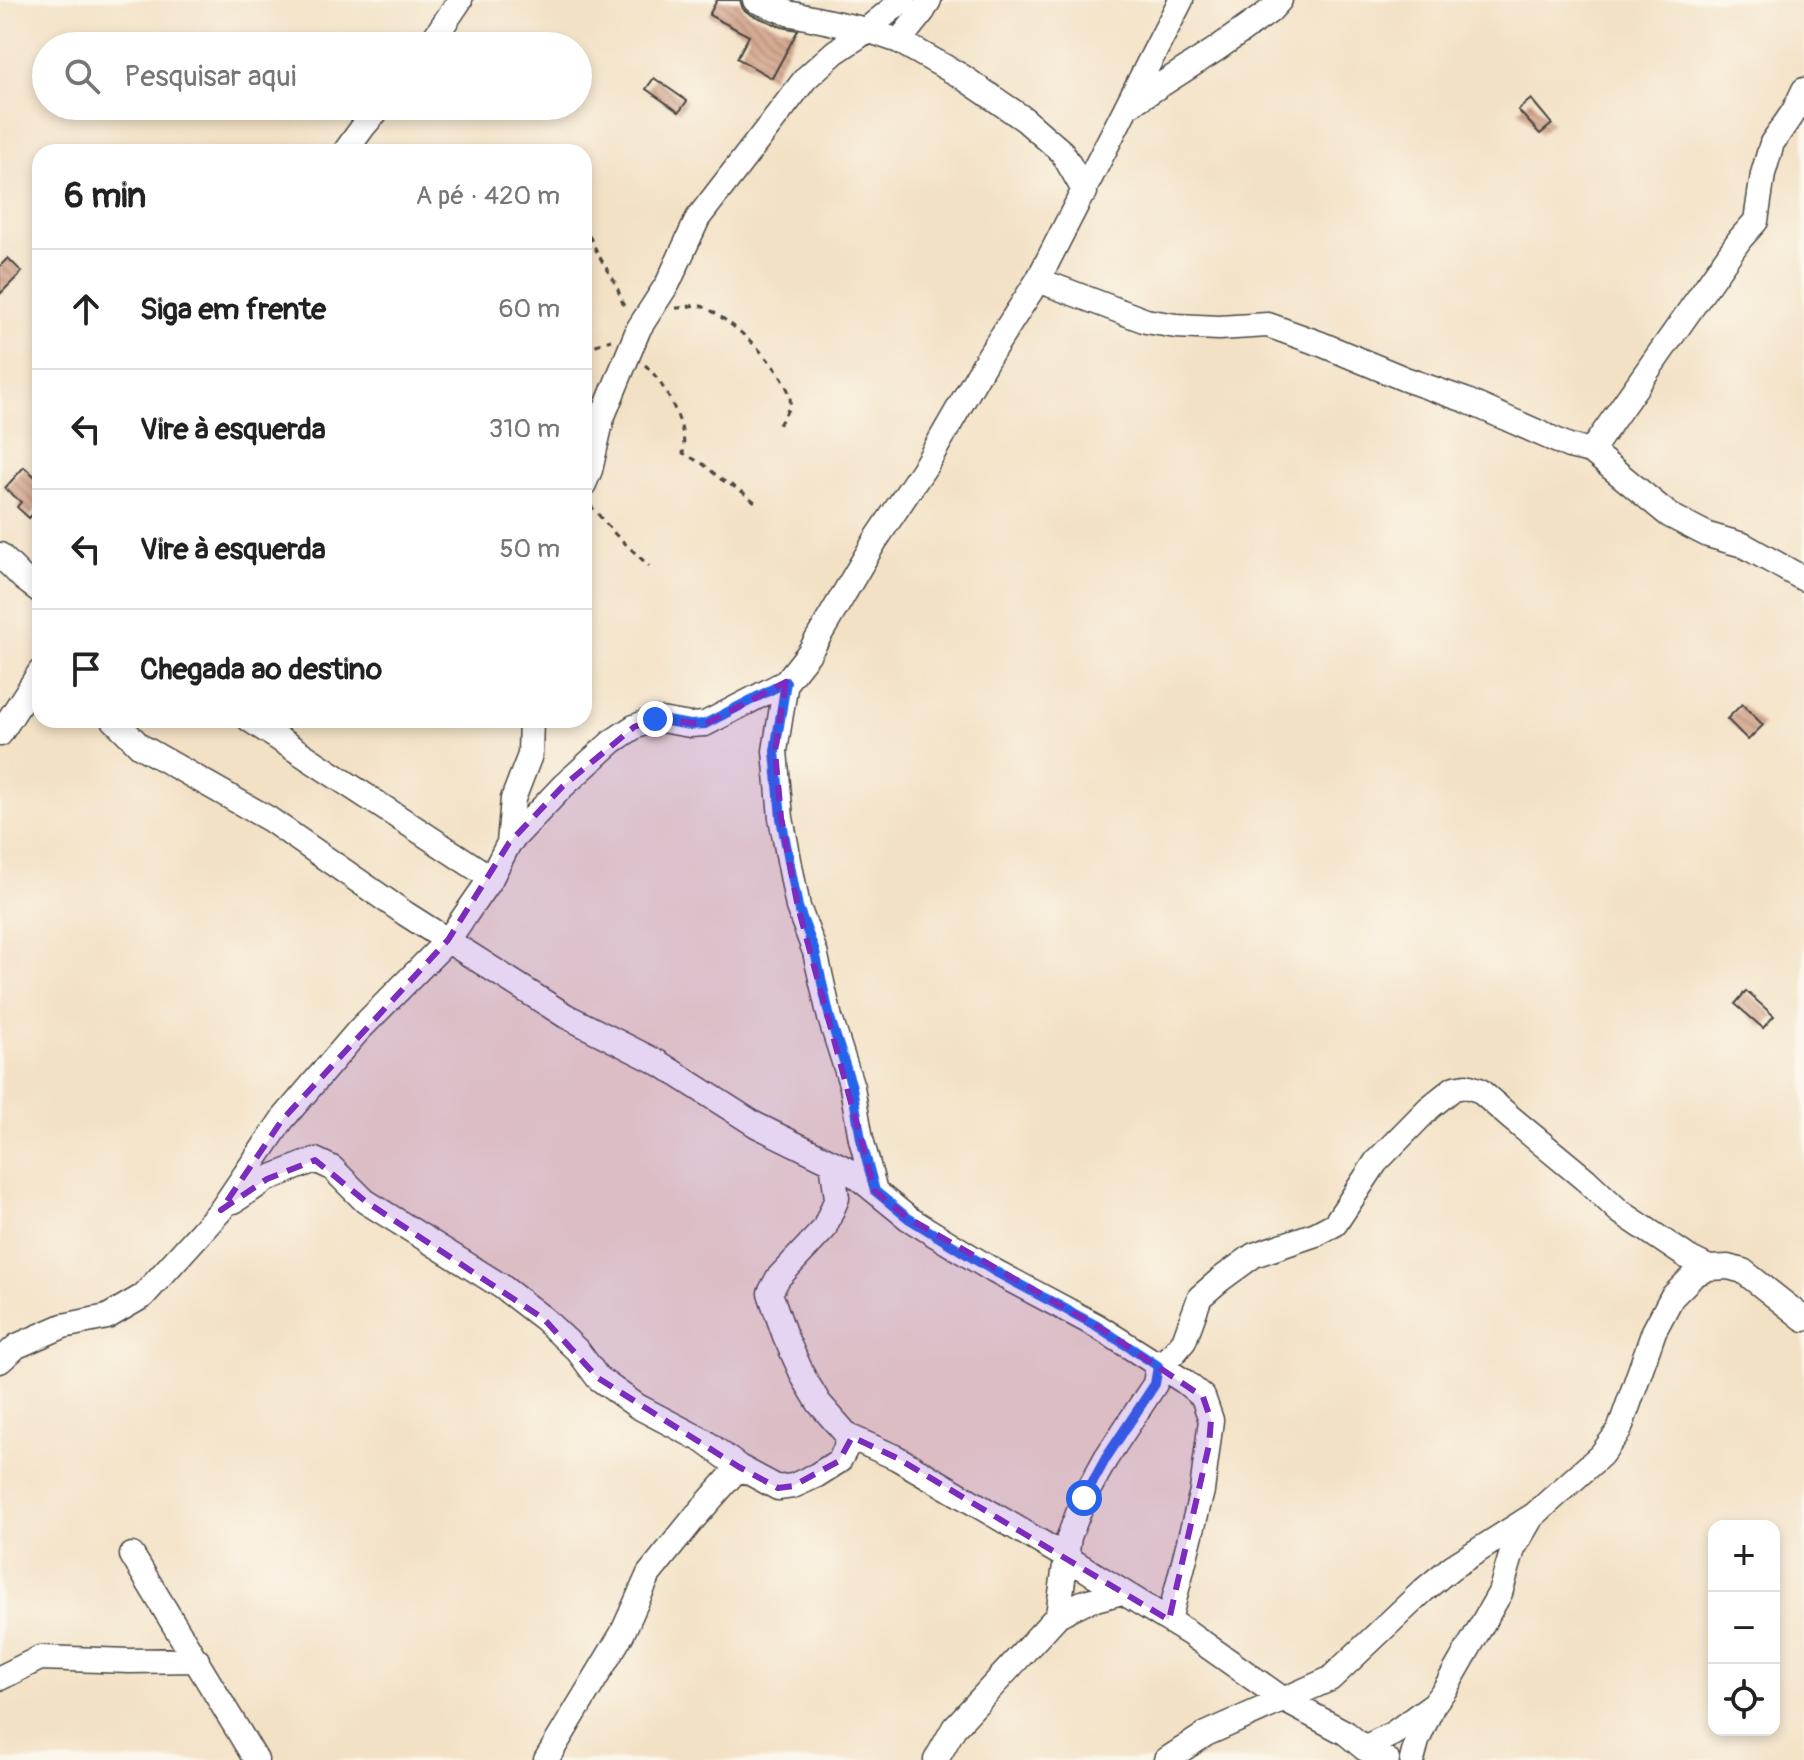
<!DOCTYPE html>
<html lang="pt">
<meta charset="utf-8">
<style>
:root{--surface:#fff;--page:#f2f2f2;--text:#222;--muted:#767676;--line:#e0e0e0}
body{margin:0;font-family:Pangolin,sans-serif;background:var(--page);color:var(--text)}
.controls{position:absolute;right:24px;bottom:24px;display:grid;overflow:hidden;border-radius:16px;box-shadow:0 4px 12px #0003}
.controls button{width:72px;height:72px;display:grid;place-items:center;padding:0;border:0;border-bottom:2px solid var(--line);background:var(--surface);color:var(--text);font:40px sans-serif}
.stop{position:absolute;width:24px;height:24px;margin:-18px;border:6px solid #2563eb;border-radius:50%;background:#fff}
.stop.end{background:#2563eb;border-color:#fff;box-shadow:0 2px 8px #0008}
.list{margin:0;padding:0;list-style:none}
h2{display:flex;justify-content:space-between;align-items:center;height:104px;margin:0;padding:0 32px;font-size:34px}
h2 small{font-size:26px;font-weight:400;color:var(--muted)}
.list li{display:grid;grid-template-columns:52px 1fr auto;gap:24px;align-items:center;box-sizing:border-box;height:120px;padding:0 32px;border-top:2px solid var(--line)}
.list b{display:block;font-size:30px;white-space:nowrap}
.list em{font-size:26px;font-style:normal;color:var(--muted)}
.icon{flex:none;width:44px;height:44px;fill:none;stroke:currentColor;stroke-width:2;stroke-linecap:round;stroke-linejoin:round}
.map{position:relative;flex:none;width:1804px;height:1760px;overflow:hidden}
.search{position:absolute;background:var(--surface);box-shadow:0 4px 12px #0003;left:32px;top:32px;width:560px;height:88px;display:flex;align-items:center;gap:20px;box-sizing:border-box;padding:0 28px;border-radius:44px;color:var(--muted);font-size:30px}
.panel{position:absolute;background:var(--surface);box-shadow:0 4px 12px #0003;left:32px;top:144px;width:560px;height:584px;border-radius:24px}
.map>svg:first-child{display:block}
</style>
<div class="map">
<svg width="1804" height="1760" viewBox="0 0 1804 1760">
<defs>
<pattern id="building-back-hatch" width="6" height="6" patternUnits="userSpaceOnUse" patternTransform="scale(2)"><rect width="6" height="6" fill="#cf9d83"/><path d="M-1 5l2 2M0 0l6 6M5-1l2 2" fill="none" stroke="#a8806b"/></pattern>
</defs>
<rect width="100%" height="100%" fill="#fbf7ec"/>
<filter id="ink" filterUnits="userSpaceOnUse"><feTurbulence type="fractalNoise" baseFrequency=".0125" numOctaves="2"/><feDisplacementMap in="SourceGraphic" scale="16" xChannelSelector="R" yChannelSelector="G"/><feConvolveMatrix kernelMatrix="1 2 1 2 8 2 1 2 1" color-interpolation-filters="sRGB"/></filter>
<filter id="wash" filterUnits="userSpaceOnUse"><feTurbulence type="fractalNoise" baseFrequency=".006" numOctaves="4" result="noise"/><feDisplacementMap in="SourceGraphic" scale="32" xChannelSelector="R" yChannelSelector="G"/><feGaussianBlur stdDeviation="1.8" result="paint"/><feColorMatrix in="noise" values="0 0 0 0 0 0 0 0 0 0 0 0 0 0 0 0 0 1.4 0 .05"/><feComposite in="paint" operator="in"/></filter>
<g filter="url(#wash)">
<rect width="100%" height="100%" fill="#f3e1c5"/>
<g id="blocks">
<path fill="url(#building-back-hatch)" d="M717,0H740L743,9L750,14L782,27L798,30L772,78L737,58L749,36L709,15Z
M654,78L687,101L679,112L646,89Z
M1531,99L1552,124L1540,134L1518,110Z
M8,258L22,272L0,294V266Z
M24,467L40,481V506L29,518L17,507L21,502L5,488Z
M1742,704L1763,725L1748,740L1727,719Z
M1746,991L1774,1016L1763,1028L1735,1004Z"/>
</g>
</g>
<g filter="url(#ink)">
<use href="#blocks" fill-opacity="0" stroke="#494642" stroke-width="2"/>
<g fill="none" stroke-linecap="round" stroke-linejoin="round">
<defs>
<path id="minor" d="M755,0L788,13L867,30L899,41L961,76L1024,119L1062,152L1085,192
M899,41L923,11L929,0
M429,46L460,0
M1128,106L1215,50L1270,11L1280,0
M345,152L363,127L381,106
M1038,280L1146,321L1176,326L1219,328L1268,325L1321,344L1405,379L1465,400L1569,446L1591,451L1669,515L1708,535L1743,545L1804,579
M1591,451L1740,239L1756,221L1763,174L1772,143L1794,111L1804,90
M584,484L590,470L602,418L639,328L668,283L698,218L806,78L835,52L859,36L903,0
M0,555L24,579L40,591
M786,682L775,751L781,818L798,907L815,952L830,1018L852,1087L861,1139L875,1191
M114,720L140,746L269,819L406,914L566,1016L659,1063L756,1125L850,1171L908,1218L994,1271L1097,1326L1185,1382L1203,1397L1211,1420L1202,1491L1169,1620
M250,720L491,878
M0,734L40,672
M509,843L513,799L530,755L531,720
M832,1162L837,1198L824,1229L778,1278L770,1293L785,1336L804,1378L819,1403L848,1436L897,1458L1066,1557L1189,1633L1284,1700L1346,1733L1364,1748L1387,1760
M234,1201L267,1179L315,1160L332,1168L365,1201L501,1286L544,1319L578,1351L598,1378L637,1406L704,1441L739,1467L778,1488L793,1486L817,1475L839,1461L845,1450L848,1436
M0,1361L17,1346L63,1326L107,1317L143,1296L221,1210L282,1120L358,1031L448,940L491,878L509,843L563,786L613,741L634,727L655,719L690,725L705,724L786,682L809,653L875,541L926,465L987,359L1038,280L1181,0
M132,1555L256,1760
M1058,1615L1069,1537L1084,1498L1106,1458L1155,1384L1158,1366L1173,1354L1184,1341L1200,1297L1221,1279L1254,1255L1316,1234L1335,1224L1376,1162L1429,1108L1454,1088L1466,1086L1479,1090L1511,1118L1586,1180L1619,1211L1689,1258L1709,1268
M0,1678L40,1658L130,1661L197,1660
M1364,1748L1394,1733L1431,1706
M546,1760L622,1634L649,1574L695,1517L739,1467
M936,1760L954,1728L1058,1615L1084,1602L1123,1592
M1166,1760L1206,1734L1330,1679L1424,1590L1452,1567L1534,1515L1601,1455L1619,1431L1654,1331L1672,1297L1695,1274L1709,1268L1728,1267L1743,1271L1804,1319
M1412,1760L1417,1741L1433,1705L1445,1689L1500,1593L1513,1549L1530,1520"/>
</defs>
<use href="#minor" stroke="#494642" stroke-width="27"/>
<path stroke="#494642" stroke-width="3" stroke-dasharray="6 6" stroke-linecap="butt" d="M584,225L599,256L616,284L625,310
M676,308C684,308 694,304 701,306C726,314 795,376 790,404C788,411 782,420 778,426
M584,349L611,340
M645,365C663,380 689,429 683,453L703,464L722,480L740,490L755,502
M590,505L615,534L649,566"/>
<use href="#minor" stroke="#fff" stroke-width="24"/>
</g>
</g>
<g fill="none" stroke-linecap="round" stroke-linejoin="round" filter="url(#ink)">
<path stroke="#2563eb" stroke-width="10" d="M655,719L690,725L705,724L786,682L775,751L781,818L798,907L815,952L830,1018L852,1087L861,1139L875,1191L908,1218L994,1271L1097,1326L1158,1366L1155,1384L1106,1458L1084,1498"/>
</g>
<path fill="#7b2cbf" fill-opacity="0.2" stroke="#7b2cbf" stroke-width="6" stroke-dasharray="16 10" stroke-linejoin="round" d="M786,682L775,751L781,818L798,907L875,1191L908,1218L1097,1326L1203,1397L1211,1420L1209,1445L1169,1620L897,1458L852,1437L839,1461L793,1486L778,1488L739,1467L598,1378L544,1319L365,1201L315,1160L267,1179L221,1210L282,1120L448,940L509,843L563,786L634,727L655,719L705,724Z"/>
</svg>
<div class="controls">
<button>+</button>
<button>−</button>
<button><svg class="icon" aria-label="locate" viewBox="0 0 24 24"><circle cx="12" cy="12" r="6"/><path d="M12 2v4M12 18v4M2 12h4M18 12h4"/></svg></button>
</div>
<div class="stop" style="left:1084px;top:1498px"></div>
<div class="stop end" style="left:655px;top:719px"></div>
<div class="search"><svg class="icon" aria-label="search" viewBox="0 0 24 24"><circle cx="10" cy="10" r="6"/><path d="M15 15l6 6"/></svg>Pesquisar aqui</div>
<section class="panel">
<h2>6 min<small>A pé · 420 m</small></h2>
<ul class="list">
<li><svg class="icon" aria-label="ahead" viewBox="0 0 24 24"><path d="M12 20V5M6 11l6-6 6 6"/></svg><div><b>Siga em frente</b></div><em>60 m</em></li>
<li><svg class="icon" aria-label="left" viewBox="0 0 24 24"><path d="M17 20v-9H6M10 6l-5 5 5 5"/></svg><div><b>Vire à esquerda</b></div><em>310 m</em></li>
<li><svg class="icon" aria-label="left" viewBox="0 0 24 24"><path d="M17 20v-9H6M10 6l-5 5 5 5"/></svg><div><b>Vire à esquerda</b></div><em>50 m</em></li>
<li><svg class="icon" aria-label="arrive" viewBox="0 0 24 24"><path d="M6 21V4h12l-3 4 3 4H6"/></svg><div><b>Chegada ao destino</b></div></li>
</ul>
</section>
</div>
